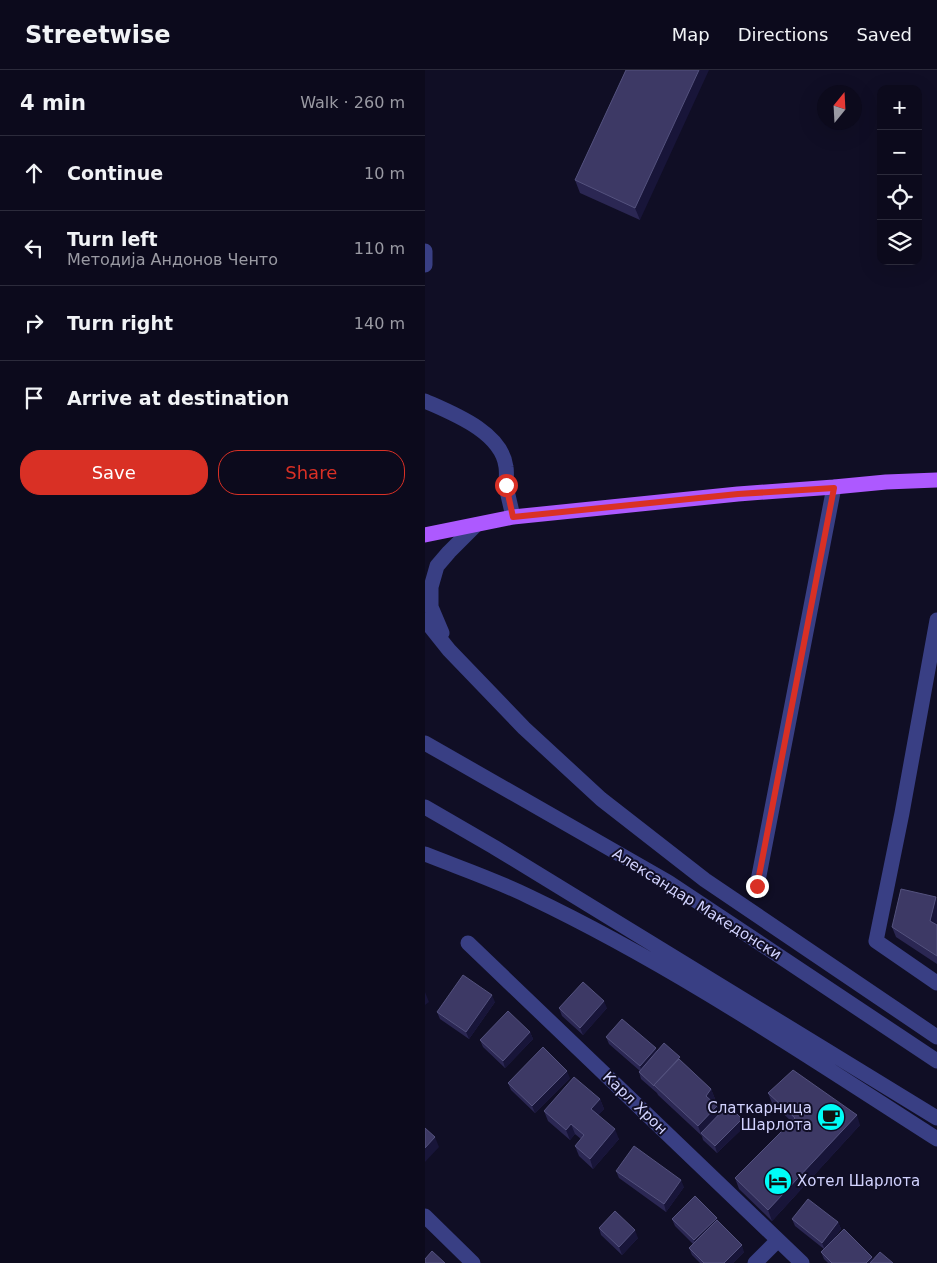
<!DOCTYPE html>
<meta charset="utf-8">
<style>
:root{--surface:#0c0a1c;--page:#151325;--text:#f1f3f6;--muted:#9a9aa3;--line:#2c2b3b;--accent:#d93025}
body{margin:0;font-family:"DejaVu Sans",sans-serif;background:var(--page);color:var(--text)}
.controls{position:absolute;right:15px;top:15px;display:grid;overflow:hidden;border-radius:10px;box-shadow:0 5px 20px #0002}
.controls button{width:45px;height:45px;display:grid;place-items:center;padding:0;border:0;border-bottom:1px solid var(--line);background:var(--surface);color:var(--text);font:25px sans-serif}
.compass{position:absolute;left:392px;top:15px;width:45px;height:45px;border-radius:50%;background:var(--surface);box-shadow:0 5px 20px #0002;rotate:18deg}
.stop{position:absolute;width:15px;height:15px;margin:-11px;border:4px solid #d93025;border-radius:50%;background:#fff}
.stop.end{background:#d93025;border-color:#fff;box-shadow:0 1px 5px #0008}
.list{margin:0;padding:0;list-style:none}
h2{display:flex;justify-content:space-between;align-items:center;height:65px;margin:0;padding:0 20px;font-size:21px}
h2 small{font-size:16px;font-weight:400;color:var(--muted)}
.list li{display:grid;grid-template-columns:32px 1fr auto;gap:15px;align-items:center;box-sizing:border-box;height:75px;padding:0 20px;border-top:1px solid var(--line)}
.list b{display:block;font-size:19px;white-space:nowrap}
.list p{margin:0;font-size:16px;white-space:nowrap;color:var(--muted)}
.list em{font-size:16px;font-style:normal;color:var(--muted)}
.actions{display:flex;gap:10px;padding:15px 20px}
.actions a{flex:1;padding:11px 0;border:1px solid var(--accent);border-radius:20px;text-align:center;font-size:18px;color:var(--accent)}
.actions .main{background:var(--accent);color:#fff}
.icon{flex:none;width:28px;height:28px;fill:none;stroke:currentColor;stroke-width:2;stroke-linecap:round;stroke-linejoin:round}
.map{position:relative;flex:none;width:512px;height:1193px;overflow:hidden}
header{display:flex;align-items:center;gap:30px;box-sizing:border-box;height:70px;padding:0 25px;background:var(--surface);border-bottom:1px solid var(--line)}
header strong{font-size:24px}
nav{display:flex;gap:28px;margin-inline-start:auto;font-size:18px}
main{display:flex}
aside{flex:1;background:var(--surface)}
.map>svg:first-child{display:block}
</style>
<header>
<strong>Streetwise</strong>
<nav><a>Map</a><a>Directions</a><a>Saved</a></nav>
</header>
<main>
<aside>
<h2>4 min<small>Walk · 260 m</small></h2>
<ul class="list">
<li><svg class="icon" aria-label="ahead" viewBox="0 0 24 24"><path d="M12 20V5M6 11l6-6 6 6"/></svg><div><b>Continue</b></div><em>10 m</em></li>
<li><svg class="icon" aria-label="left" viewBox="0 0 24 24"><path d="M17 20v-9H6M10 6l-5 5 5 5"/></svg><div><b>Turn left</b><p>Методија Андонов Ченто</p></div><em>110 m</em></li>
<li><svg class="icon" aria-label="right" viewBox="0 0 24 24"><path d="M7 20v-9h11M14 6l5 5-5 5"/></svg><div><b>Turn right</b></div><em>140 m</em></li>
<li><svg class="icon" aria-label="arrive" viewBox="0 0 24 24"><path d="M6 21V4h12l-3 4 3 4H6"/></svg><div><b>Arrive at destination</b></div></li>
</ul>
<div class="actions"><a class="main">Save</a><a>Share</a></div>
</aside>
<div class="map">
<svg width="512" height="1193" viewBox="0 0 512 1193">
<rect width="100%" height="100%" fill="#100e25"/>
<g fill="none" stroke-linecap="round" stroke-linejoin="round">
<path stroke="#393f84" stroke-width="15" d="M0,181V195
M0,331C27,343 77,362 81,397C82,403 81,410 81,416C83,426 86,437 88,447
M0,550L24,580L99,658L176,729L280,810L512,967
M512,550L477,743L451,871L512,913
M17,563L6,537V517L12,496L24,482L51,455
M0,673L243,812L512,991
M0,737L69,777L512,1048
M0,784C35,798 71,810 105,827C248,895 379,984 512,1069
M332,816L409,417
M43,873L377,1193
M0,1146L48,1193
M330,1193L353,1170"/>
<path stroke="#ad59ff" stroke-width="15" d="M0,465L88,447L313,424L409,417L461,412L512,410"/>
</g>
<path fill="#2b2753" d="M201,0L215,150L155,123L150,110Z
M512,830V849L511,855H512V894L471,867L467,857Z
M70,932L44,969L15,949L12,942Z
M134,938H182L158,965L137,946Z
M105,962L108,969L80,998L58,977L55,970Z
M181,967L232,981L256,991L286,1019L290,1029L288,1032L292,1036L295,1044L320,1056L292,1083L278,1070L277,1066L233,1025L232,1023L216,1009L214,1002L215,1001L184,974Z
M145,1008L110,1043L86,1020L83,1013Z
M343,1023L435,1055L347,1151L314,1119L310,1108L367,1052L347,1033Z
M175,1029L179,1039L173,1045L194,1069L168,1099L154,1086L150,1076L156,1069L150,1064L145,1070L123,1051L119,1041Z
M191,1101L259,1117L241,1142L194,1108Z
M247,1149L293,1151L319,1182L308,1193H275L267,1185L264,1178L268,1174L250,1156Z
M367,1149L413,1152L416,1159L404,1175L448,1190L468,1193H403L399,1189L396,1182L399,1179L370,1156Z
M174,1158L213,1168L197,1185L176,1165Z"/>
<path fill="#181539" d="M274,0H284L215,150L210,138Z
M511,827L512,830V849L509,861L505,851Z
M0,922L4,932L0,935Z
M67,925L70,932L44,969L41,962Z
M179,931L182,938L158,965L155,958Z
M105,962L108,969L80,998L78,991Z
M231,978L233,985L217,1003L215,996Z
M142,1001L145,1008L110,1043L107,1036Z
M286,1019L290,1029L284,1036L281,1026Z
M175,1029L179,1039L170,1049L166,1039Z
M292,1036L296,1046L276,1063L277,1066L273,1056Z
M432,1045L435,1055L347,1151L343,1140Z
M317,1049L320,1056L292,1083L290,1076Z
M146,1054L150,1064L145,1070L141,1060Z
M190,1059L194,1069L168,1099L165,1089Z
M10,1067L14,1077L0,1092V1078Z
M256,1110L259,1117L241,1142L239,1134Z
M292,1148L294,1155L271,1178L269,1170Z
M413,1152L416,1159L400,1180L397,1173Z
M210,1160L213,1168L197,1185L194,1177Z
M317,1175L319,1182L308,1193H299Z
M447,1187L449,1193H441Z"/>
<path fill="#3d3965" stroke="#54527e" d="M201,0H274L210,138L150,110Z
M476,819L511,827L505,851L512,855V886L467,857Z
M38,905L67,925L41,962L12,942Z
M158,912L179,931L155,958L134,938Z
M83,941L105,962L78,991L55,970Z
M197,949L231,978L215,996L181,967Z
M239,973L255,987L229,1015V1016L214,1002Z
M118,977L142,1001L107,1036L83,1013Z
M254,989L286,1019L281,1026L292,1036L273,1056L229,1015Z
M368,1000L432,1045L343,1140L310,1108L370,1048L343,1023Z
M149,1007L175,1029L166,1039L190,1059L165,1089L150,1076L159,1065L146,1054L141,1060L119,1041Z
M303,1035L317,1049L290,1076L276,1063Z
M0,1058L10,1067L0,1078Z
M209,1076L256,1110L239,1134L191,1101Z
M270,1126L292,1148L269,1170L247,1149Z
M383,1129L413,1152L397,1173L367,1149Z
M190,1141L210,1160L194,1177L174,1158Z
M292,1150L317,1175L299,1193H279L264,1178Z
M419,1159L447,1187L441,1193H407L396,1182Z
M7,1181L20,1193H0V1189Z
M455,1182L468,1193H445Z"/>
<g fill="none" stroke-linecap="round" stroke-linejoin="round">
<path stroke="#d93025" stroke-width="6" d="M81,415L88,447L313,424L409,418L332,816"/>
</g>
<defs>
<symbol id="cafe-disc" viewBox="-11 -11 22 22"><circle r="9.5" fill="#00fdf8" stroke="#100e25"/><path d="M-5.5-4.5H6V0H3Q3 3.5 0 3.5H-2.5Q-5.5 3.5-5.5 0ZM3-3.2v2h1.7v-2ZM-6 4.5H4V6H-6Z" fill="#111"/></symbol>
<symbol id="hotel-disc" viewBox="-11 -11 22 22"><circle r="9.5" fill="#00fdf8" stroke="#100e25"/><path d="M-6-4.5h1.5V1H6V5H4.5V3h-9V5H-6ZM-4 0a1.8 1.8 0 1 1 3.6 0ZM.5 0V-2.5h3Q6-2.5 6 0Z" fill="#111"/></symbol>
</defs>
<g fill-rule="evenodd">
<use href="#cafe-disc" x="390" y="1031" width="32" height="32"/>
<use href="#hotel-disc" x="337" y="1095" width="32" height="32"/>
</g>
<g text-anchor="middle" stroke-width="4" stroke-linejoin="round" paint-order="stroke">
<g font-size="15" fill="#d2d3ff" stroke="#100e25">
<text transform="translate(272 834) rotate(32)" y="5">Александар Македонски</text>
<text transform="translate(210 1033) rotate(44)" y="5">Карл Хрон</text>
</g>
<g font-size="15" fill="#d2d3ff" stroke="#100e25" text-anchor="end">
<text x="387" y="1043">Слаткарница<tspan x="387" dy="17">Шарлота</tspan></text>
<text x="372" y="1116" text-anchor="start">Хотел Шарлота</text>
</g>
</g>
</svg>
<div class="controls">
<button>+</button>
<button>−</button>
<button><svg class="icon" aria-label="locate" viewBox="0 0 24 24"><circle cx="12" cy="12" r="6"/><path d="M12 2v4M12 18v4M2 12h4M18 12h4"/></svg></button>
<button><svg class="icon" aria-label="layers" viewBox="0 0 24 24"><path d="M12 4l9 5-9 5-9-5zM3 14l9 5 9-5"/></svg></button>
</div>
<svg class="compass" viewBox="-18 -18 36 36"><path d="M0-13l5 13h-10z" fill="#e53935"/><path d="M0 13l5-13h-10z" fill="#9a9aa3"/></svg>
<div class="stop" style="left:81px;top:415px"></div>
<div class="stop end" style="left:332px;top:816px"></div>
</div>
</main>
